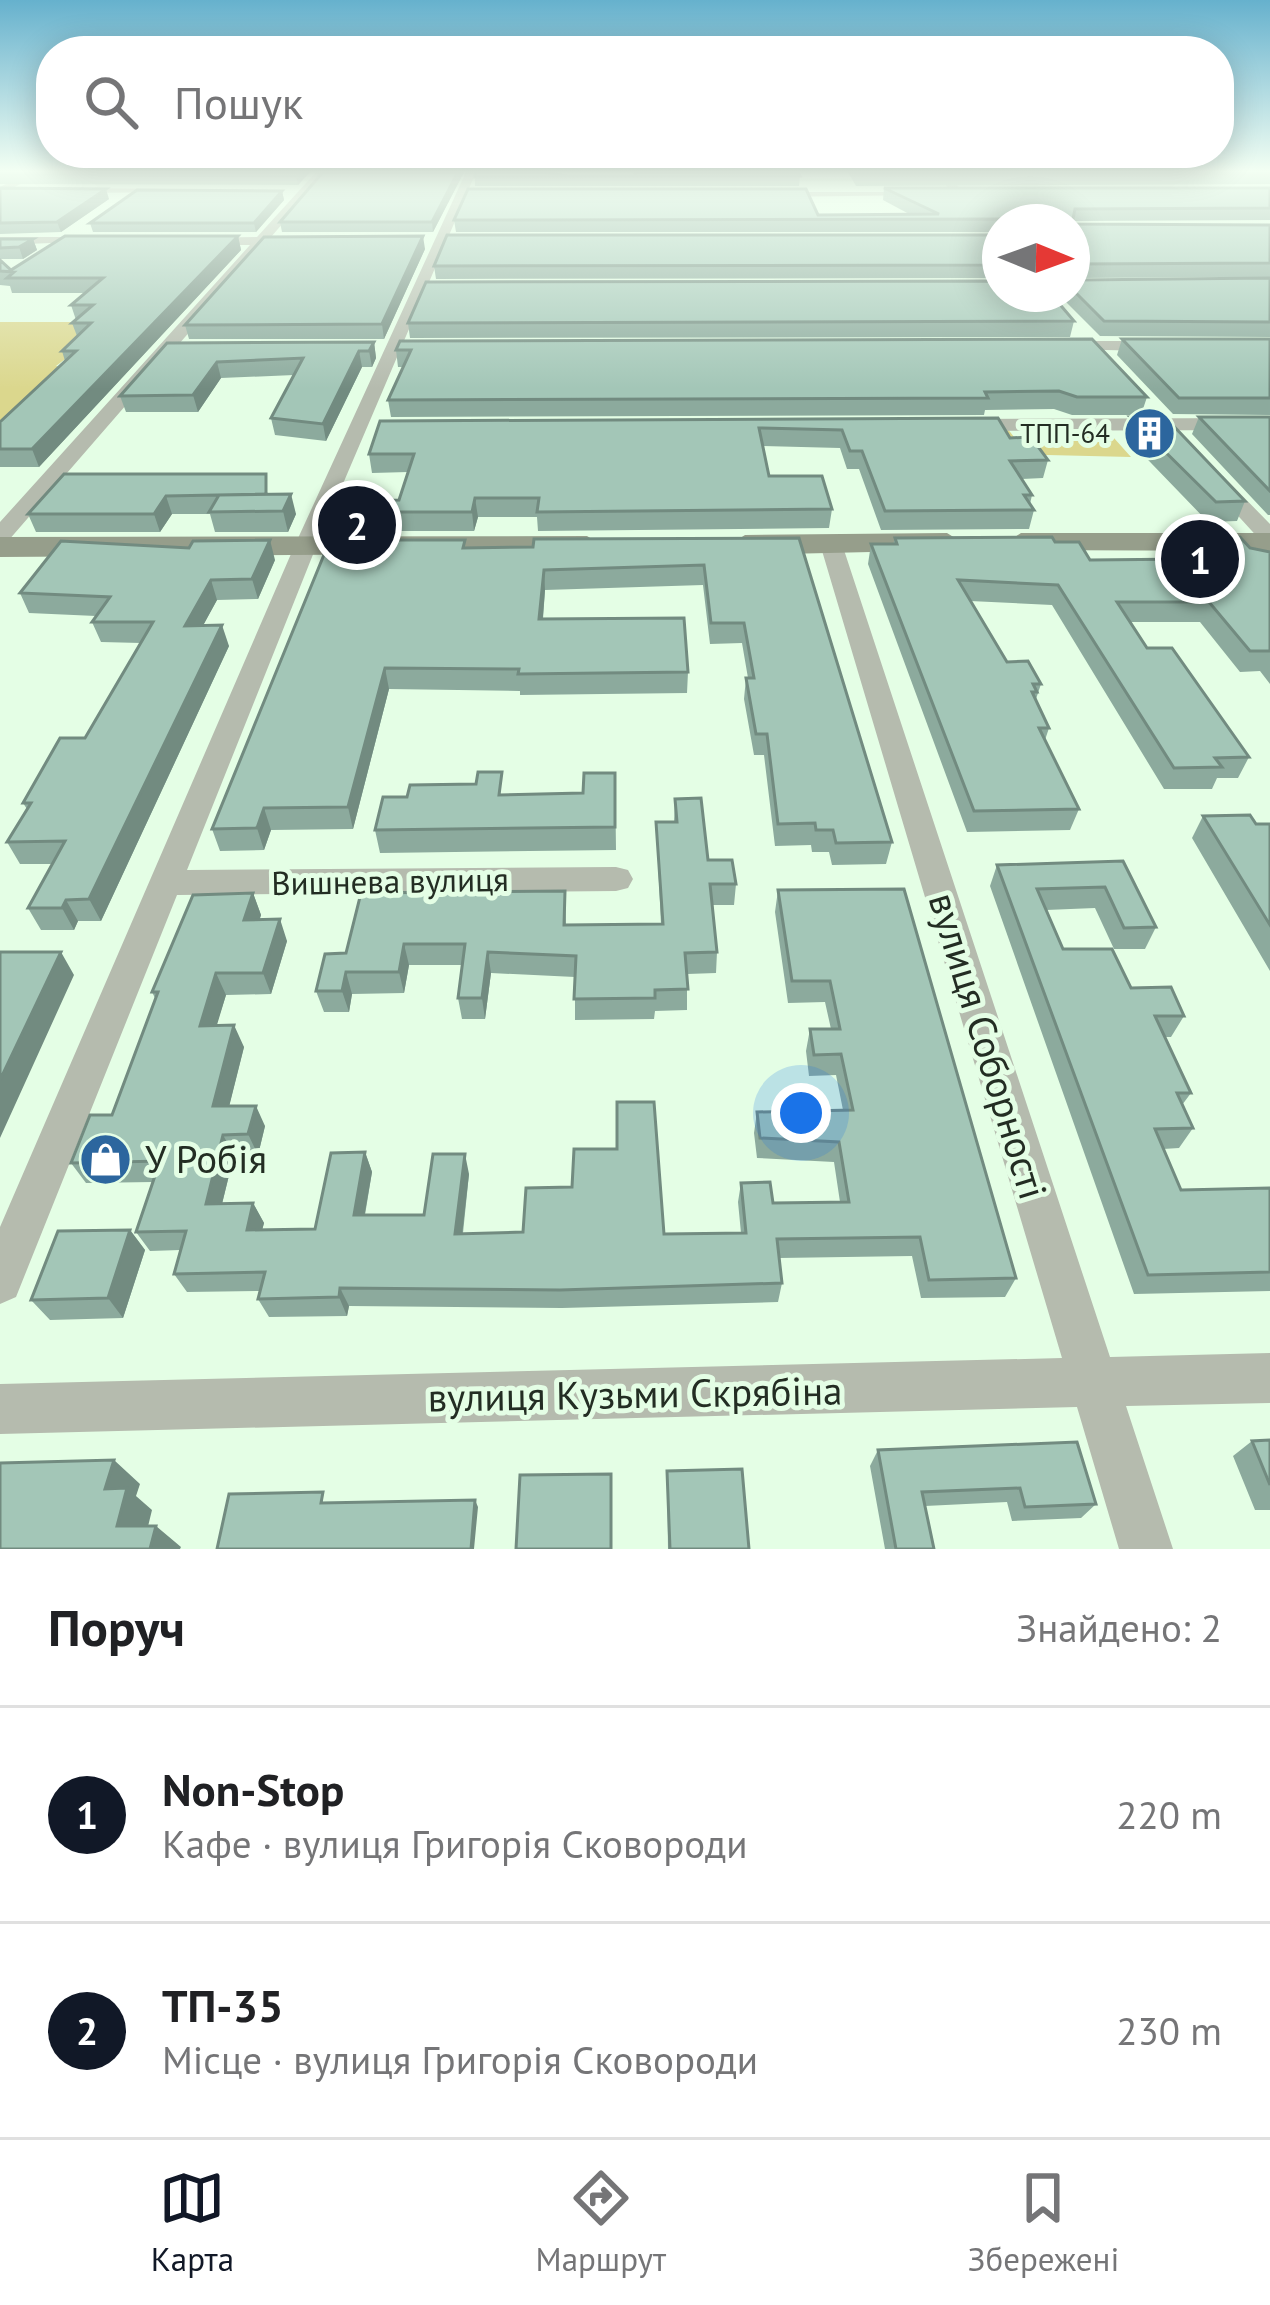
<!DOCTYPE html>
<html lang="uk">
<meta charset="utf-8">
<style>
:root{--surface:#fff;--page:#f2f2f2;--text:#202124;--muted:#757577;--line:#e0e0e0;--accent:#111827}
body{margin:0;font-family:"PT Sans",sans-serif;background:var(--page);color:var(--text)}
.compass{position:absolute;left:982px;top:204px;width:108px;height:108px;border-radius:50%;background:var(--surface);box-shadow:0 6px 30px #0003;rotate:91deg}
.you{position:absolute;left:801px;top:1113px;width:42px;height:42px;margin:-30px;border:9px solid #fff;border-radius:50%;background:#1a73e8;box-shadow:0 0 0 18px #1a73e833}
.badge{display:grid;place-items:center;width:78px;height:78px;border-radius:50%;background:var(--accent);color:#fff;font-size:39px;font-weight:700}
.pin{position:absolute;translate:-50% -50%;border:6px solid #fff;box-shadow:0 3px 12px #0006}
.list{margin:0;padding:0;list-style:none}
h2{display:flex;justify-content:space-between;align-items:center;height:156px;margin:0;padding:0 48px;font-size:51px}
h2 small{font-size:39px;font-weight:400;color:var(--muted)}
.list li{display:grid;grid-template-columns:78px 1fr auto;gap:36px;align-items:center;box-sizing:border-box;height:216px;padding:0 48px;border-top:3px solid var(--line)}
.list b{display:block;font-size:45px;white-space:nowrap}
.list p{margin:0;font-size:39px;white-space:nowrap;color:var(--muted)}
.list em{font-size:39px;font-style:normal;color:var(--muted)}
.icon{flex:none;width:66px;height:66px;fill:none;stroke:currentColor;stroke-width:2;stroke-linecap:round;stroke-linejoin:round}
.map{position:relative;flex:none;width:1270px;height:1549px;overflow:hidden}
.search{position:absolute;background:var(--surface);box-shadow:0 6px 30px #0003;left:36px;right:36px;top:36px;height:132px;display:flex;align-items:center;gap:30px;box-sizing:border-box;padding:0 42px;border-radius:48px;color:var(--muted);font-size:45px}
.sheet{height:588px;background:var(--surface)}
nav{display:flex;justify-content:space-around;align-items:center;box-sizing:border-box;height:168px;border-top:3px solid var(--line);background:var(--surface);font-size:33px;color:var(--muted)}
nav a{display:grid;justify-items:center;gap:6px}
nav .on{color:var(--accent)}
.map>svg:first-child{display:block}
</style>
<div class="map">
<svg width="1270" height="1549" viewBox="0 0 1270 1549">
<rect width="100%" height="100%" fill="#e4fee5"/>
<path fill="#dbd78d" d="M0,322H114L56,366L75,368L0,441Z
M982,428H1007L1014,437H1069L1064,428H1105L1131,457L1000,454Z"/>
<g fill="none" stroke-linecap="round" stroke-linejoin="round">
<path fill="#b5bbae" fill-rule="evenodd" d="M29,172H42L0,195V187Z
M316,172H327L271,237H300L305,244L265,245L8,541L0,543V522L250,245H198L193,238L257,237Z
M466,172H476L316,547L187,870L616,867L628,870L633,879L628,888L616,891L177,895L16,1297L0,1304V1227L294,547Z
M934,172H945L1000,232V244Z
M70,188L172,189L178,192L66,193Z
M763,192H923L929,195L767,197Z
M0,237H96L103,241L0,245Z
M1060,341H1156L1164,346L1156,351L1054,349L1052,346Z
M1270,418V430L964,431L955,425L964,419Z
M1209,476H1223L1270,524V544L1262,542L1209,484Z
M831,537L842,544L1110,1357L1270,1353V1403L1126,1406L1173,1549H1119L1077,1407L0,1434V1384L1062,1358L820,544Z"/>
<path fill="#969e8b" fill-rule="evenodd" d="M947,533L963,543L958,550L745,555L729,545L745,535Z
M1021,533H1270V551L1010,550L1005,543Z
M587,536L603,546L598,553L0,557V537Z"/>
</g>
<path fill="#8caa9d" d="M0,172H310L298,185L0,184Z
M464,172L433,232H282L280,222Z
M848,172H1270V184L856,186Z
M546,173L568,176H800L799,186H475V177Z
M0,187L109,199L61,232L0,234Z
M884,188H1270V220L1073,221L1072,224L1270,225V277L1075,278L1076,280L1270,278V337L1100,336L1058,294H1072V222H1000V232H456L454,220L911,215L883,200Z
M282,191L284,200L256,232H93L90,223Z
M1000,235V278L436,279L434,266Z
M238,236L241,250L39,467H0V422L65,361L62,351L77,336L72,323L76,320L71,305L86,293H12L10,286L0,285V260L11,270Z
M0,239H33L37,250L23,259H0Z
M425,249L384,339H189L185,325Z
M1074,321L1070,337L410,338L408,323Z
M1122,339H1270V415L1173,414L1117,355Z
M400,341L1147,397L1141,415H1072L1054,409L985,410L984,415L391,417L388,400L403,367H398L396,350Z
M374,342L376,358L372,367H362L326,441L275,435L271,418L294,375L221,378L198,412H126L120,396L167,343Z
M1130,417L1245,501L1237,521L1208,522L1124,435Z
M1199,417H1270V515H1268L1192,434Z
M998,418L1010,438L1048,460L1043,478L1022,479L1032,495L1030,504L1034,510L1029,529L881,530L859,469H847L840,448L763,446L769,476L832,509L829,528L538,531L537,517H478L474,531H344L340,512L399,500L408,472L372,473L369,454L380,421Z
M64,474L271,494L296,514L288,532H215L210,514H172L160,532H36L28,514Z
M1171,537L1270,552V684L1260,671L1240,672L1200,622H1130L1147,648L1249,757L1238,778H1217L1212,789H1164L1052,605L970,601L1007,662L1041,684L1036,699L1049,728L1045,740L1079,809L1070,830L967,832L868,564L871,544H893L895,538L1055,542L1090,560L1166,559L1164,556Z
M799,538L892,842L886,864L832,865L829,852H812L811,845L775,846L764,755H754L744,699L746,678H748L742,643L710,644L703,585L545,590L543,619L688,672L687,693L520,695V691L389,689L353,829L271,830L264,850L220,851L212,829L466,548Z
M275,560L258,599L217,600L203,625L229,646L101,921H78L74,930H41L28,908L53,864H20L7,842L27,809L23,803L85,738L141,643L101,642L92,622L96,616L29,613L20,593Z
M615,773L616,850L380,853L375,830L504,795L583,793Z
M675,799L708,860L736,884L734,905H712L717,952L716,973L687,974V1010L655,1011L654,1019L575,1020V977L491,973L485,1019H462L458,998L462,965H409L404,993L352,994L349,1012H324L316,991L346,953L565,891L566,925L661,924L656,822H674Z
M1203,816L1256,824H1270V971L1192,838Z
M1123,861L1156,927L1145,949H1114L1095,908L1046,910L1063,949L1184,1016L1171,1037H1165L1191,1093L1182,1105L1193,1128L1179,1148L1163,1149L1181,1190L1270,1188V1291L1134,1294L990,886L997,865Z
M778,890L1016,1278L1005,1297L921,1298L912,1256L779,1258L782,1283L778,1302L562,1308L349,1306L347,1316L269,1317L258,1299L260,1291L187,1292L174,1274L180,1250L150,1251L136,1232L153,1182L86,1183L71,1163L112,1115L155,998L152,992L253,893L261,915L259,920L287,941L271,994L226,995L216,1026L244,1047L229,1106L265,1126L258,1155H234L222,1204L253,1203L264,1223L262,1230L315,1229L365,1152L372,1172L365,1215H424L469,1174L463,1233H741L738,1202L741,1183L773,1203L840,1202L834,1162L757,1158L754,1133L757,1112L843,1110L836,1075L809,1076L806,1051L810,1029H831L825,1002L788,1003L775,912Z
M130,1230L145,1250L123,1318L50,1320L31,1300Z
M1270,1440V1510H1255L1233,1456L1252,1441Z
M878,1450L1096,1504L1081,1518L1012,1521L1007,1502L925,1506L934,1549H885L870,1466Z
M667,1471L749,1549H668Z"/>
<path fill="#728b80" d="M300,172H310L298,185L296,176Z
M458,172H464L433,232L432,222Z
M106,189L109,199L61,232L57,222Z
M282,191L284,200L256,232L254,223Z
M238,236L241,250L39,467L32,449Z
M423,236L425,249L384,339L382,324Z
M33,239L37,250L23,259L19,247Z
M374,342L376,358L372,367L369,351Z
M359,351L362,367L326,441L323,424Z
M217,362L221,378L198,412L193,395Z
M291,494L296,514L288,532L283,511Z
M166,496L172,514L160,532L154,514Z
M475,498L478,517L474,531L472,512Z
M270,540L275,560L258,599L252,579Z
M544,570L545,590L541,640L539,619Z
M211,580L217,600L192,646L185,626Z
M222,625L229,646L101,921L89,899Z
M385,668L389,689L353,829L348,807Z
M264,808L271,830L264,850L257,828Z
M253,893L261,915L253,942L244,920Z
M66,900L78,921L74,930L62,908Z
M280,919L287,941L271,994L263,973Z
M404,944L409,965L404,993L399,972Z
M61,952L74,975L0,1138V1080Z
M488,952L491,973L485,1019L482,998Z
M346,972L352,994L349,1012L342,991Z
M216,973L226,995L210,1048L200,1026Z
M234,1025L244,1047L224,1127L213,1106Z
M256,1106L265,1126L258,1155L248,1134Z
M223,1135L234,1155L217,1224L206,1204Z
M365,1152L372,1172L361,1235L354,1215Z
M465,1154L469,1174L460,1253L455,1234Z
M253,1203L264,1223L257,1249L247,1230Z
M130,1230L145,1250L123,1318L108,1298Z
M340,1288L349,1306L347,1316L339,1297Z
M114,1460L140,1484L136,1496L152,1510L143,1547L117,1526L105,1489Z
M475,1500L478,1507L474,1549H471Z
M156,1526L181,1547L180,1549H150Z"/>
<path fill="#a3c6b7" stroke="#728b80" stroke-width="3" d="M0,172H300L296,176L0,174Z
M323,172H458L432,222H280Z
M476,172H542L568,176H635V172H798L800,176L475,177Z
M856,172H1270V173L857,174Z
M0,187V188L106,189L57,222L0,223Z
M884,188H1270V208L1075,209L1072,224L1270,225V263L1076,264L1072,267V222H1004L1003,219L454,220L468,189H806L818,215L939,214Z
M137,190L282,191L254,223H90Z
M447,235H1000V265L434,266Z
M65,236H238L32,449H0V422L76,351H62L91,323H72L93,305H71L103,278H7L14,272L0,271V260L11,270Z
M423,236L382,324L185,325L264,237Z
M0,239H33L19,247L0,248Z
M1072,270L1076,280L1270,278V322L1104,321L1072,289Z
M1000,281V294H1051L1074,321L408,323L426,282Z
M1092,339L1147,397H1077L1059,391L985,392L988,398L388,400L411,350H396L400,341Z
M1122,339H1270V398H1179Z
M374,342L369,351H359L323,424L271,418L303,358L217,362L193,395L120,396L167,343Z
M1130,417H1165L1245,501L1216,502Z
M1199,417H1270V491Z
M998,418L1010,438L1031,437L1048,460L1010,461L1032,495H1024L1034,510L885,511L862,451H850L842,430L759,428L769,476H822L832,509L537,512L539,498H475L472,512H340L344,501L399,500L414,454H369L380,421Z
M64,474H266V494L166,496L154,514H28Z
M291,494L283,511L209,512L219,495Z
M1052,537L1055,542H1079L1090,560L1188,559L1171,537H1240L1250,548L1270,552V651H1250L1209,602H1117L1147,648H1172L1249,757L1215,758L1222,767L1174,768L1058,585L958,580L1007,662L1028,661L1041,684H1033L1037,692H1032L1049,728H1039L1079,809L974,811L871,544H897L895,538Z
M799,538L892,842L836,843L833,830H816L815,823L778,824L767,734H756L746,678H754L744,623H711L704,565L544,570L539,619L684,618L688,672L518,674L519,669L385,668L348,807L264,808L257,828L212,829L330,540H465L463,548L533,547L534,539Z
M270,540L252,579L211,580L185,626L222,625L89,899L66,900L62,908H28L65,841L7,842L31,803H23L60,738H85L153,622H92L110,597L20,593L61,541L189,548L193,541Z
M478,772H502L499,795L583,793L584,773H615V827L375,830L383,797H407L410,785L476,784Z
M701,798L708,860H732L736,884H710L717,952L685,953L688,989L655,990V998L574,999L576,956L488,952L482,998H458L465,944H404L399,972H346L342,991H316L325,954L346,953L361,893L565,891L564,925L663,924L656,822H677L675,799Z
M1250,815L1256,824H1270V925L1203,816Z
M1123,861L1156,927L1124,928L1105,887L1037,889L1063,949H1112L1131,988L1171,987L1184,1016H1155L1191,1093H1177L1193,1128L1155,1129L1181,1190L1270,1188V1272L1148,1275L997,865Z
M904,889L1016,1278L929,1280L920,1237L777,1239L782,1283L560,1290L340,1288L339,1297L258,1299L265,1272L174,1274L186,1231L136,1232L160,1161L71,1163L90,1115H112L158,992H152L193,895L253,893L244,920L280,919L263,973H216L200,1026L234,1025L213,1106H256L248,1134L223,1135L206,1204L253,1203L247,1230L315,1229L331,1153L365,1152L354,1215H424L433,1154H465L455,1234L523,1232L526,1188L572,1187L574,1149H617V1102H654L664,1234L746,1233L741,1183L770,1182L773,1203L849,1202L839,1142L760,1138L757,1112L853,1110L841,1054L814,1055L810,1029H840L830,981H792L778,890Z
M0,952H61L0,1080Z
M130,1230L108,1298L31,1300L58,1231Z
M1270,1440V1485L1252,1441Z
M1077,1442L1096,1504L1025,1507L1020,1488L922,1492L934,1549H896L878,1450Z
M114,1460L105,1489L127,1488L117,1526H156L150,1549H0V1463Z
M742,1469L749,1549H670L667,1471Z
M611,1474V1549H516L520,1475Z
M323,1492L321,1503L475,1500L471,1549H217L229,1494Z"/>
<linearGradient id="sky" x2="0" y2="1"><stop stop-color="#66b1cd"/><stop offset="0.44" stop-color="#f3fff3"/><stop offset="1" stop-color="#f3fff3" stop-opacity="0"/></linearGradient>
<rect width="1270" height="389" fill="url(#sky)"/>
<defs>
<symbol id="building-disc" viewBox="-11 -11 22 22"><circle r="9.5" fill="#2c669e" stroke="#e4fee5"/><path d="M-4-6H4V6H1V3H-1V6H-4ZM-2.5-4.3h1.7v1.8h-1.7ZM.8-4.3h1.7v1.8H.8ZM-2.5-1h1.7V.8h-1.7ZM.8-1h1.7V.8H.8Z" fill="#fff"/></symbol>
<symbol id="shop-disc" viewBox="-11 -11 22 22"><circle r="9.5" fill="#2c669e" stroke="#e4fee5"/><path d="M-5-2.5h2.3a2.7 3.5 0 0 1 5.4 0H5L5.5 6h-11ZM-1.5-2.5h3a1.5 2.3 0 0 0-3 0Z" fill="#fff"/></symbol>
</defs>
<g fill-rule="evenodd">
<use href="#building-disc" x="1120" y="404" width="59" height="59"/>
<use href="#shop-disc" x="76" y="1130" width="59" height="59"/>
</g>
<g text-anchor="middle" stroke-width="10" stroke-linejoin="round" paint-order="stroke">
<g font-size="27" fill="#232d23" stroke="#e4fee5" text-anchor="end">
<text x="1110" y="443">ТПП-64</text>
</g>
<g font-size="33" fill="#232d23" stroke="#e4fee5">
<text transform="translate(390 881) rotate(-1)" y="12">Вишнева вулиця</text>
</g>
<g font-size="39" fill="#232d23" stroke="#e4fee5">
<text transform="translate(988 1046) rotate(73)" y="14">вулиця Соборності</text>
<text transform="translate(635 1394) rotate(-1)" y="14">вулиця Кузьми Скрябіна</text>
</g>
<g font-size="39" fill="#232d23" stroke="#e4fee5" text-anchor="start">
<text x="145" y="1173">У Робія</text>
</g>
</g>
</svg>
<svg class="compass" viewBox="-18 -18 36 36"><path d="M0-13l5 13h-10z" fill="#e53935"/><path d="M0 13l5-13h-10z" fill="#757577"/></svg>
<div class="you"></div>
<div class="pin badge" style="left:1200px;top:559px">1</div>
<div class="pin badge" style="left:357px;top:525px">2</div>
<div class="search"><svg class="icon" aria-label="search" viewBox="0 0 24 24"><circle cx="10" cy="10" r="6"/><path d="M15 15l6 6"/></svg>Пошук</div>
</div>
<section class="sheet">
<h2>Поруч<small>Знайдено: 2</small></h2>
<ul class="list">
<li><span class="badge">1</span><div><b>Non-Stop</b><p>Кафе · вулиця Григорія Сковороди</p></div><em>220 m</em></li>
<li><span class="badge">2</span><div><b>ТП-35</b><p>Місце · вулиця Григорія Сковороди</p></div><em>230 m</em></li>
</ul>
</section>
<nav>
<a class="on"><svg class="icon" aria-label="map" viewBox="0 0 24 24"><path d="M3 6l6-2 6 2 6-2v14l-6 2-6-2-6 2zM9 4v14M15 6v14"/></svg>Карта</a>
<a><svg class="icon" aria-label="directions" viewBox="0 0 24 24"><path d="M12 3l9 9-9 9-9-9zM9 14v-3h6M13 9l2 2-2 2"/></svg>Маршрут</a>
<a><svg class="icon" aria-label="saved" viewBox="0 0 24 24"><path d="M7 4h10v16l-5-4-5 4z"/></svg>Збережені</a>
</nav>
